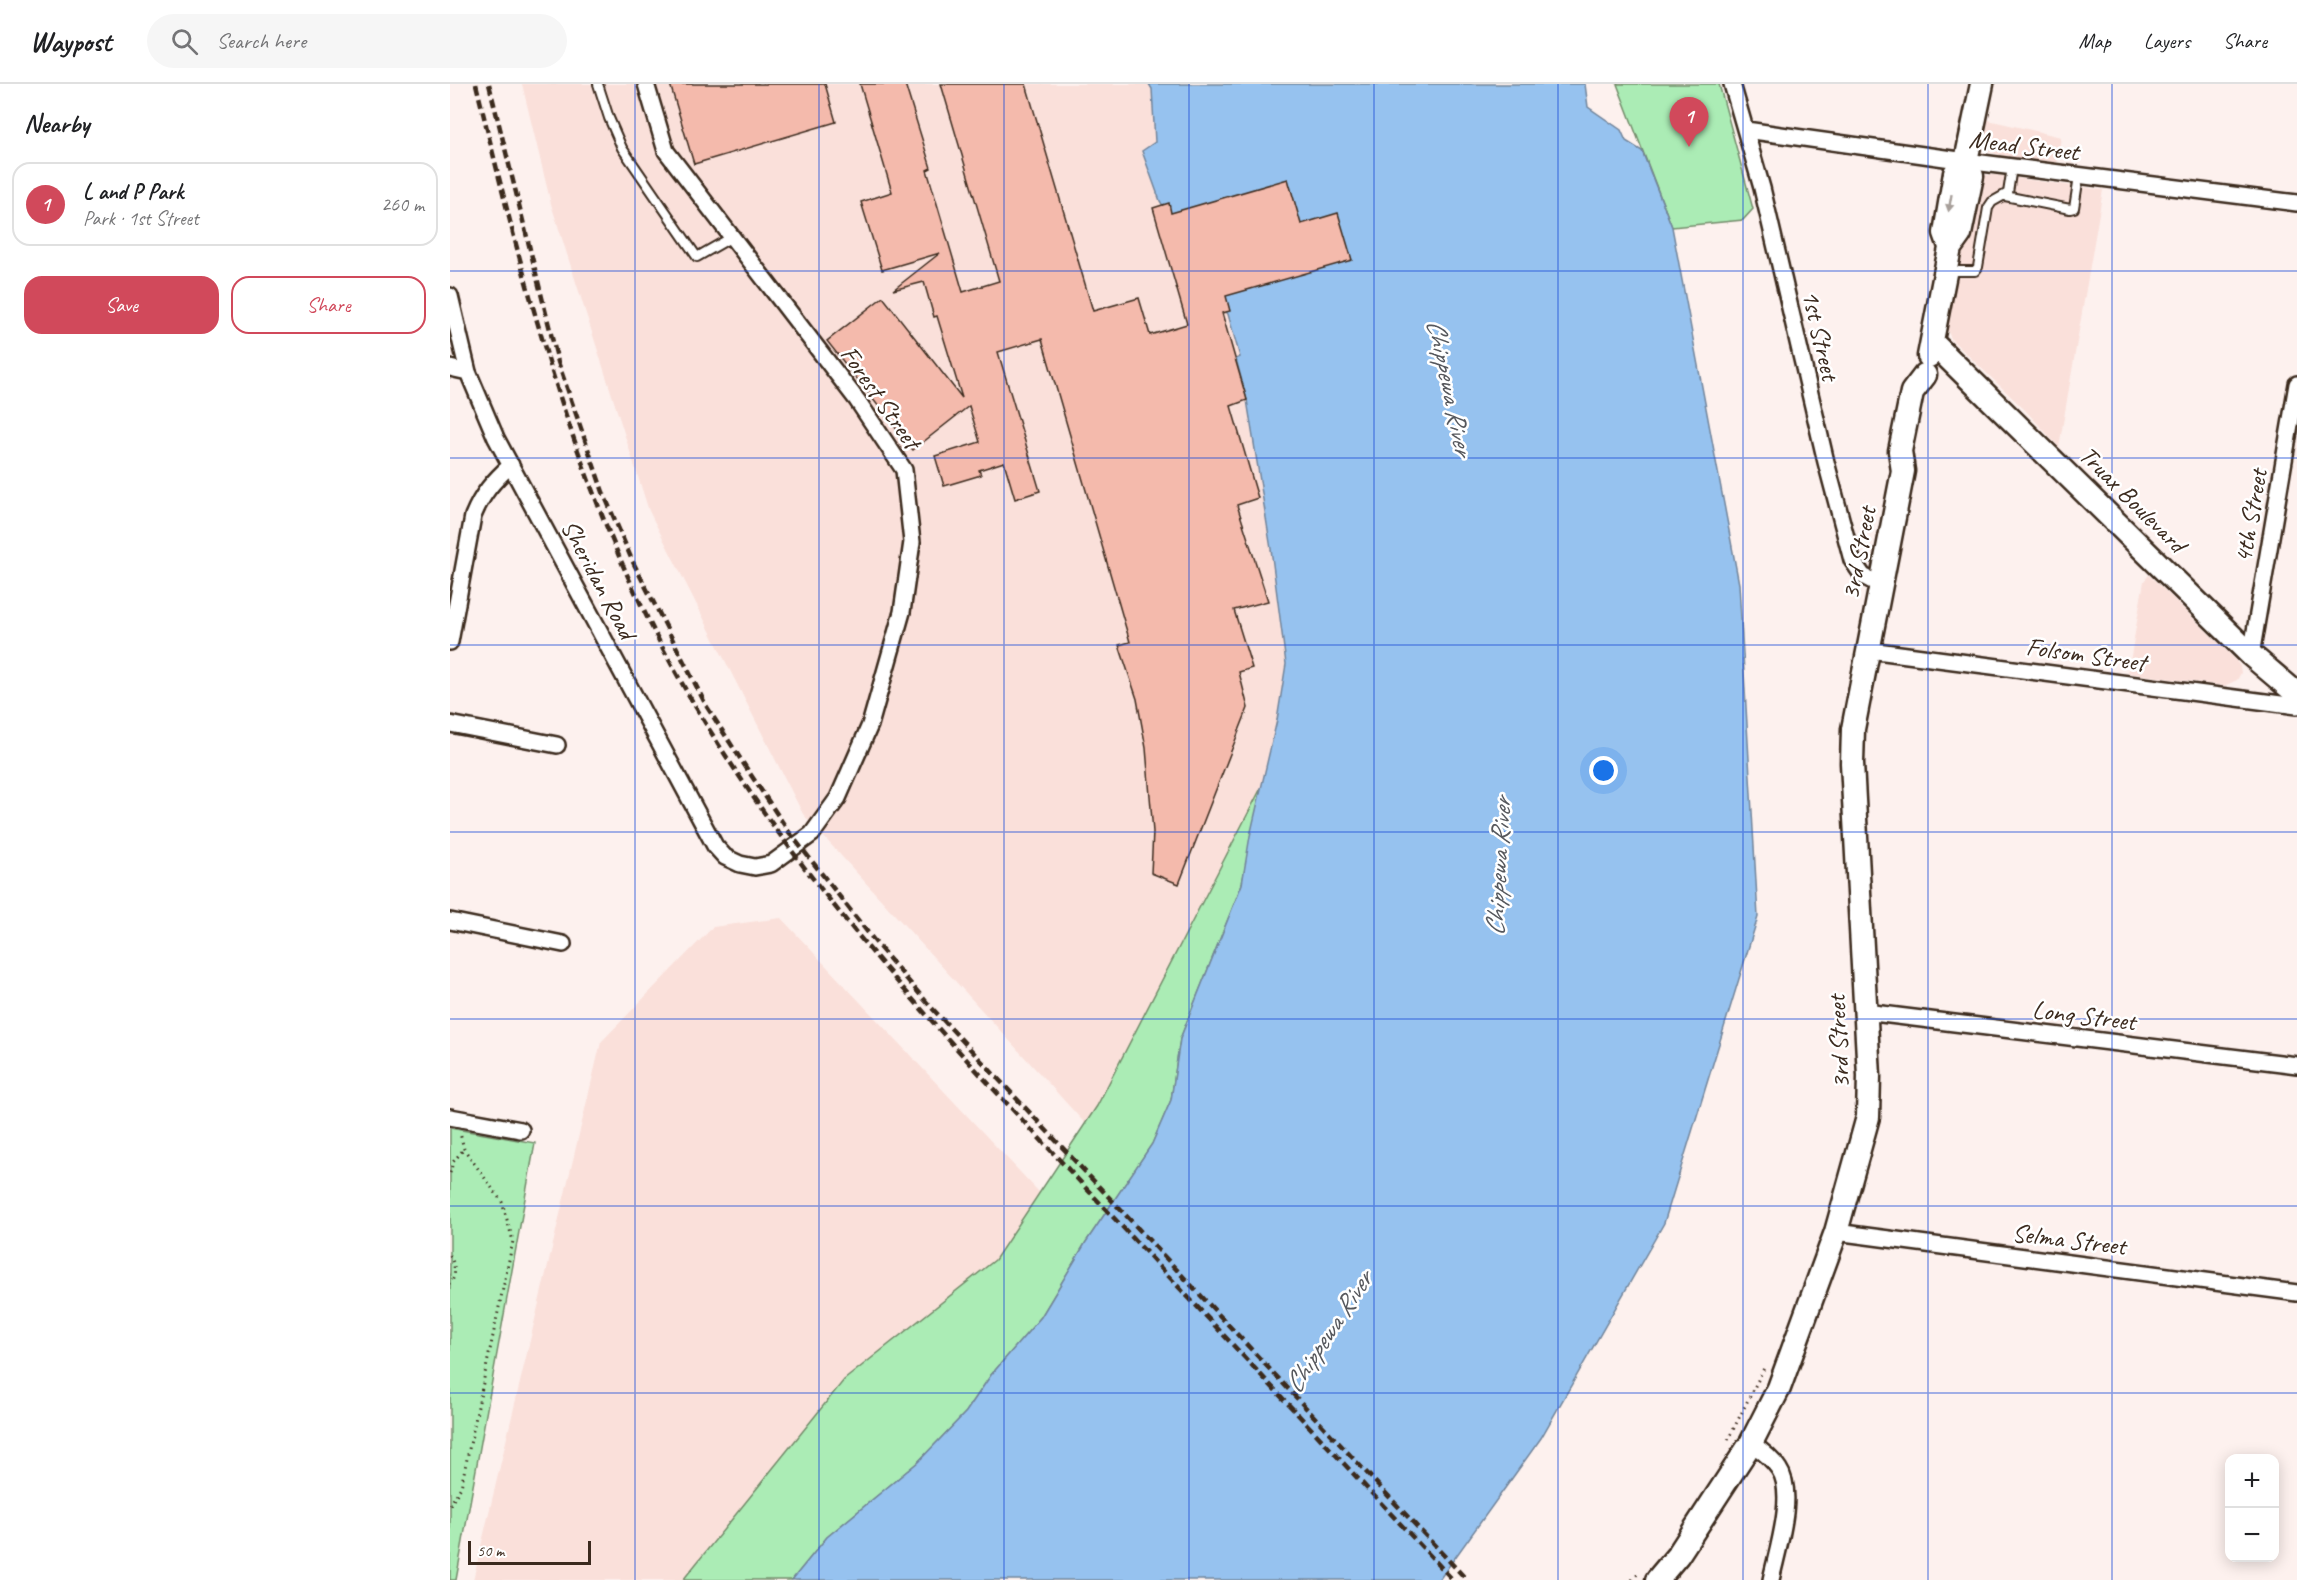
<!DOCTYPE html>
<meta charset="utf-8">
<style>
:root{--surface:#fff;--page:#f6f6f6;--text:#202124;--muted:#757577;--line:#e0e0e0;--accent:#d1495b}
body{margin:0;font-family:Caveat,sans-serif;background:var(--page);color:var(--text)}
.controls{position:absolute;right:18px;bottom:18px;display:grid;overflow:hidden;border-radius:12px;box-shadow:0 3px 15px #0003}
.controls button{width:54px;height:54px;display:grid;place-items:center;padding:0;border:0;border-bottom:2px solid var(--line);background:var(--surface);color:var(--text);font:30px sans-serif}
.scale{position:absolute;left:18px;bottom:15px;width:123px;box-sizing:border-box;padding-left:6px;border:3px solid #3b2a1e;border-top:0;font-size:16px;line-height:21px;white-space:nowrap;color:#3b2a1e;-webkit-text-stroke:4px #fff;paint-order:stroke}
.you{position:absolute;left:1154px;top:687px;width:21px;height:21px;margin:-15px;border:4px solid #fff;border-radius:50%;background:#1a73e8;box-shadow:0 0 0 9px #1a73e833}
.badge{display:grid;place-items:center;width:39px;height:39px;border-radius:50%;background:var(--accent);color:#fff;font-size:20px;font-weight:700}
.pin{position:absolute;translate:-50% -50px;filter:drop-shadow(0 2px 3px #0008)}
.pin::after{content:'';position:absolute;top:32px;width:21px;height:18px;background:inherit;clip-path:polygon(0 0,100% 0,50% 100%)}
.list{margin:0;padding:0;list-style:none}
h2{display:flex;justify-content:space-between;align-items:center;height:78px;margin:0;padding:0 24px;font-size:26px}
h2 small{font-size:20px;font-weight:400;color:var(--muted)}
.list li{display:grid;grid-template-columns:39px 1fr auto;gap:18px;align-items:center;box-sizing:border-box;height:84px;margin:0 12px 12px;padding:0 12px;border:2px solid var(--line);border-radius:18px}
.list b{display:block;font-size:22px;white-space:nowrap}
.list p{margin:0;font-size:20px;white-space:nowrap;color:var(--muted)}
.list em{font-size:20px;font-style:normal;color:var(--muted)}
.actions{display:flex;gap:12px;padding:18px 24px}
.actions a{flex:1;padding:14px 0;border:2px solid var(--accent);border-radius:18px;text-align:center;font-size:21px;color:var(--accent)}
.actions .main{background:var(--accent);color:#fff}
.icon{flex:none;width:33px;height:33px;fill:none;stroke:currentColor;stroke-width:2;stroke-linecap:round;stroke-linejoin:round}
.map{position:relative;flex:none;width:1847px;height:1496px;overflow:hidden}
header{display:flex;align-items:center;gap:36px;box-sizing:border-box;height:84px;padding:0 30px;background:var(--surface);border-bottom:2px solid var(--line)}
header strong{font-size:28px}
nav{display:flex;gap:33px;margin-inline-start:auto;font-size:21px}
.search{width:420px;height:54px;background:var(--page);display:flex;align-items:center;gap:15px;box-sizing:border-box;padding:0 21px;border-radius:33px;color:var(--muted);font-size:22px}
main{display:flex}
aside{flex:1;background:var(--surface)}
.map>svg:first-child{display:block}
</style>
<header>
<strong>Waypost</strong>
<div class="search"><svg class="icon" aria-label="search" viewBox="0 0 24 24"><circle cx="10" cy="10" r="6"/><path d="M15 15l6 6"/></svg>Search here</div>
<nav><a>Map</a><a>Layers</a><a>Share</a></nav>
</header>
<main>
<aside>
<h2>Nearby<small></small></h2>
<ul class="list">
<li><span class="badge">1</span><div><b>L and P Park</b><p>Park · 1st Street</p></div><em>260 m</em></li>
</ul>
<div class="actions"><a class="main">Save</a><a>Share</a></div>
</aside>
<div class="map">
<svg width="1847" height="1496" viewBox="0 0 1847 1496">
<rect width="100%" height="100%" fill="#fdf1ee"/>
<filter id="ink" filterUnits="userSpaceOnUse"><feTurbulence type="fractalNoise" baseFrequency=".0167" numOctaves="2"/><feDisplacementMap in="SourceGraphic" scale="12" xChannelSelector="R" yChannelSelector="G"/><feConvolveMatrix kernelMatrix="1 2 1 2 8 2 1 2 1" color-interpolation-filters="sRGB"/></filter>
<g filter="url(#ink)">
<path fill="#fae0da" d="M72,0H699L702,5L705,58L692,68L710,117L763,203L771,222L778,230L790,273L786,276L797,316L821,465L836,580L827,636L800,752L792,800L730,955L721,1016L681,1090L353,730L199,427L101,120Z
M1538,36L1611,53L1607,79L1553,72L1538,67L1535,57Z
M1536,91H1545L1653,106L1609,363L1575,326L1502,256L1497,246V233L1525,102L1531,94Z
M1699,491L1783,573L1790,582L1791,589L1787,596L1774,602L1678,589L1694,497Z
M331,834L636,1158L377,1453L342,1496H23L151,958L263,843Z"/>
<path fill="#abecb5" stroke="#738b6a" stroke-width="1.5" d="M1167,0H1269L1303,125L1293,136L1222,143Z
M811,704L792,800L730,955L721,1016L702,1060L636,1158L591,1233L541,1291L516,1328L468,1378L377,1453L342,1496H233L394,1296L545,1176L647,1022Z
M0,1044L85,1059L6,1496H0Z"/>
<path fill="#96c2ef" stroke="#72859b" stroke-width="1.5" d="M699,0H1135L1138,23L1171,46L1176,57L1192,67L1222,143L1289,500L1308,833L1214,1139L1091,1354L989,1496H342L377,1453L468,1378L516,1328L541,1291L591,1233L636,1158L702,1060L721,1016L730,955L792,800L800,752L827,636L836,580L821,465L797,316L786,275L790,273L778,230L771,222L763,203L710,117L692,67L705,58L702,5Z"/>
<path fill="#f4baac" stroke="#3b2a1e" stroke-width="1.5" d="M220,0H375L386,38L244,80Z
M410,0H455L481,84L477,86L513,208L549,197L491,0H576L643,227L689,214L700,251L737,240L703,124L719,119L721,129L838,95L851,140L888,129L902,176L776,212L780,227L772,229L797,316L781,322L808,414L787,421L818,517L784,526L802,584L789,588L798,624L729,800L701,789L703,748L696,664L687,615L669,561L680,558L592,255L548,268L590,407L565,415L554,378L529,386L531,391L494,402L485,372L530,358L519,322L463,366L377,257L433,213L512,314L487,232L484,233L474,198L443,206L490,169L432,186L411,118L442,108Z"/>
<g fill="none" stroke-linecap="round" stroke-linejoin="round">
<defs>
<path id="lane" d="M148,0L159,34L172,64L247,173L282,153
M1555,112L1620,125L1624,124L1629,92
M1498,187H1525L1528,183L1538,124L1542,118L1558,109L1562,83"/>
<path id="street" d="M1282,0L1312,104L1376,378L1402,476L1413,492L1430,501
M1296,46L1516,77L1847,119
M0,212L18,288L46,354L265,762L275,773L290,780L305,783L321,780L362,750L388,714L420,641L452,528L462,458L454,386L407,316L216,67L196,0
M0,284L18,288
M0,558L23,432C32,410 43,397 61,381
M1419,566L1847,622
M1801,571L1847,300
M0,640L107,661
M0,837L113,860
M1415,928L1847,981
M0,1033L71,1046
M1386,1148L1847,1209
M1301,1359C1311,1366 1322,1374 1329,1385C1346,1410 1327,1467 1321,1496"/>
<path id="secondary" d="M1499,160L1495,149L1505,89L1516,77L1532,0
M1482,258L1801,571L1847,610
M1479,272L1500,164L1510,150L1522,92L1516,77
M1207,1496L1228,1471L1301,1359L1329,1304L1386,1148L1418,1033L1419,992L1402,679L1403,645L1453,387L1450,367L1462,308L1475,291"/>
</defs>
<use href="#lane" stroke="#3b2a1e" stroke-width="12"/>
<use href="#street" stroke="#3b2a1e" stroke-width="20"/>
<use href="#secondary" stroke="#3b2a1e" stroke-width="27"/>
<path stroke="#3b2a1e" stroke-width="3" stroke-dasharray="1.5 4.5" stroke-linecap="butt" d="M0,1089L3,1078L14,1065
M0,1171C5,1182 7,1190 0,1200
M1278,1356L1315,1282
M0,1421L11,1403L63,1157L52,1118L14,1065L10,1049
M1182,1496L1189,1488"/>
<use href="#lane" stroke="#fff" stroke-width="8"/>
<use href="#street" stroke="#fff" stroke-width="15"/>
<use href="#secondary" stroke="#fff" stroke-width="22"/>
<path stroke="#3b2a1e" stroke-width="4.5" stroke-dasharray="9 4.5" stroke-linecap="butt" d="M26,0C72,189 118,380 208,555C318,767 473,930 634,1102C757,1233 880,1365 1003,1496
M39,0L108,278L153,408L182,476L257,623L297,685L339,748L430,864L480,922L1017,1496"/>
</g>
<defs><path id="oneway-solid" d="M-6-.8H1V-3.2L6.5 0L1 3.2V.8H-6Z" transform="scale(1.5)"/></defs>
<use fill="#a79f9a" href="#oneway-solid" transform="translate(1500 119) rotate(100)"/>
</g>
<path fill="none" stroke="#1d4ed8" stroke-width="1.5" stroke-opacity="0.55" d="M185,0V1496M369,0V1496M554,0V1496M739,0V1496M924,0V1496M1108,0V1496M1293,0V1496M1478,0V1496M1662,0V1496M0,187H1847M0,374H1847M0,561H1847M0,748H1847M0,935H1847M0,1122H1847M0,1309H1847"/>
<g text-anchor="middle" stroke-width="5" stroke-linejoin="round" paint-order="stroke">
<g font-size="26" fill="#3b2a1e" stroke="#fff">
<text transform="translate(1574 61) rotate(7)" y="9">Mead Street</text>
<text transform="translate(1371 251) rotate(77)" y="9">1st Street</text>
<text transform="translate(431 313) rotate(55)" y="9">Forest Street</text>
<text transform="translate(1683 415) rotate(45)" y="9">Truax Boulevard</text>
<text transform="translate(1800 432) rotate(-80)" y="9">4th Street</text>
<text transform="translate(1408 469) rotate(-79)" y="9">3rd Street</text>
<text transform="translate(149 495) rotate(62)" y="9">Sheridan Road</text>
<text transform="translate(1636 570) rotate(8)" y="9">Folsom Street</text>
<text transform="translate(1634 931) rotate(7)" y="9">Long Street</text>
<text transform="translate(1388 958) rotate(-93)" y="9">3rd Street</text>
<text transform="translate(1619 1155) rotate(7)" y="9">Selma Street</text>
</g>
<g font-size="27" font-style="italic" fill="#56585d" stroke="#fff">
<text transform="translate(1000 303) rotate(78)" y="9">Chippewa River</text>
<text transform="translate(1048 783) rotate(-87)" y="9">Chippewa River</text>
<text transform="translate(878 1248) rotate(-57)" y="9">Chippewa River</text>
</g>
</g>
</svg>
<div class="controls">
<button>+</button>
<button>−</button>
</div>
<div class="scale">50 m</div>
<div class="you"></div>
<div class="pin badge" style="left:1239px;top:63px">1</div>
</div>
</main>
